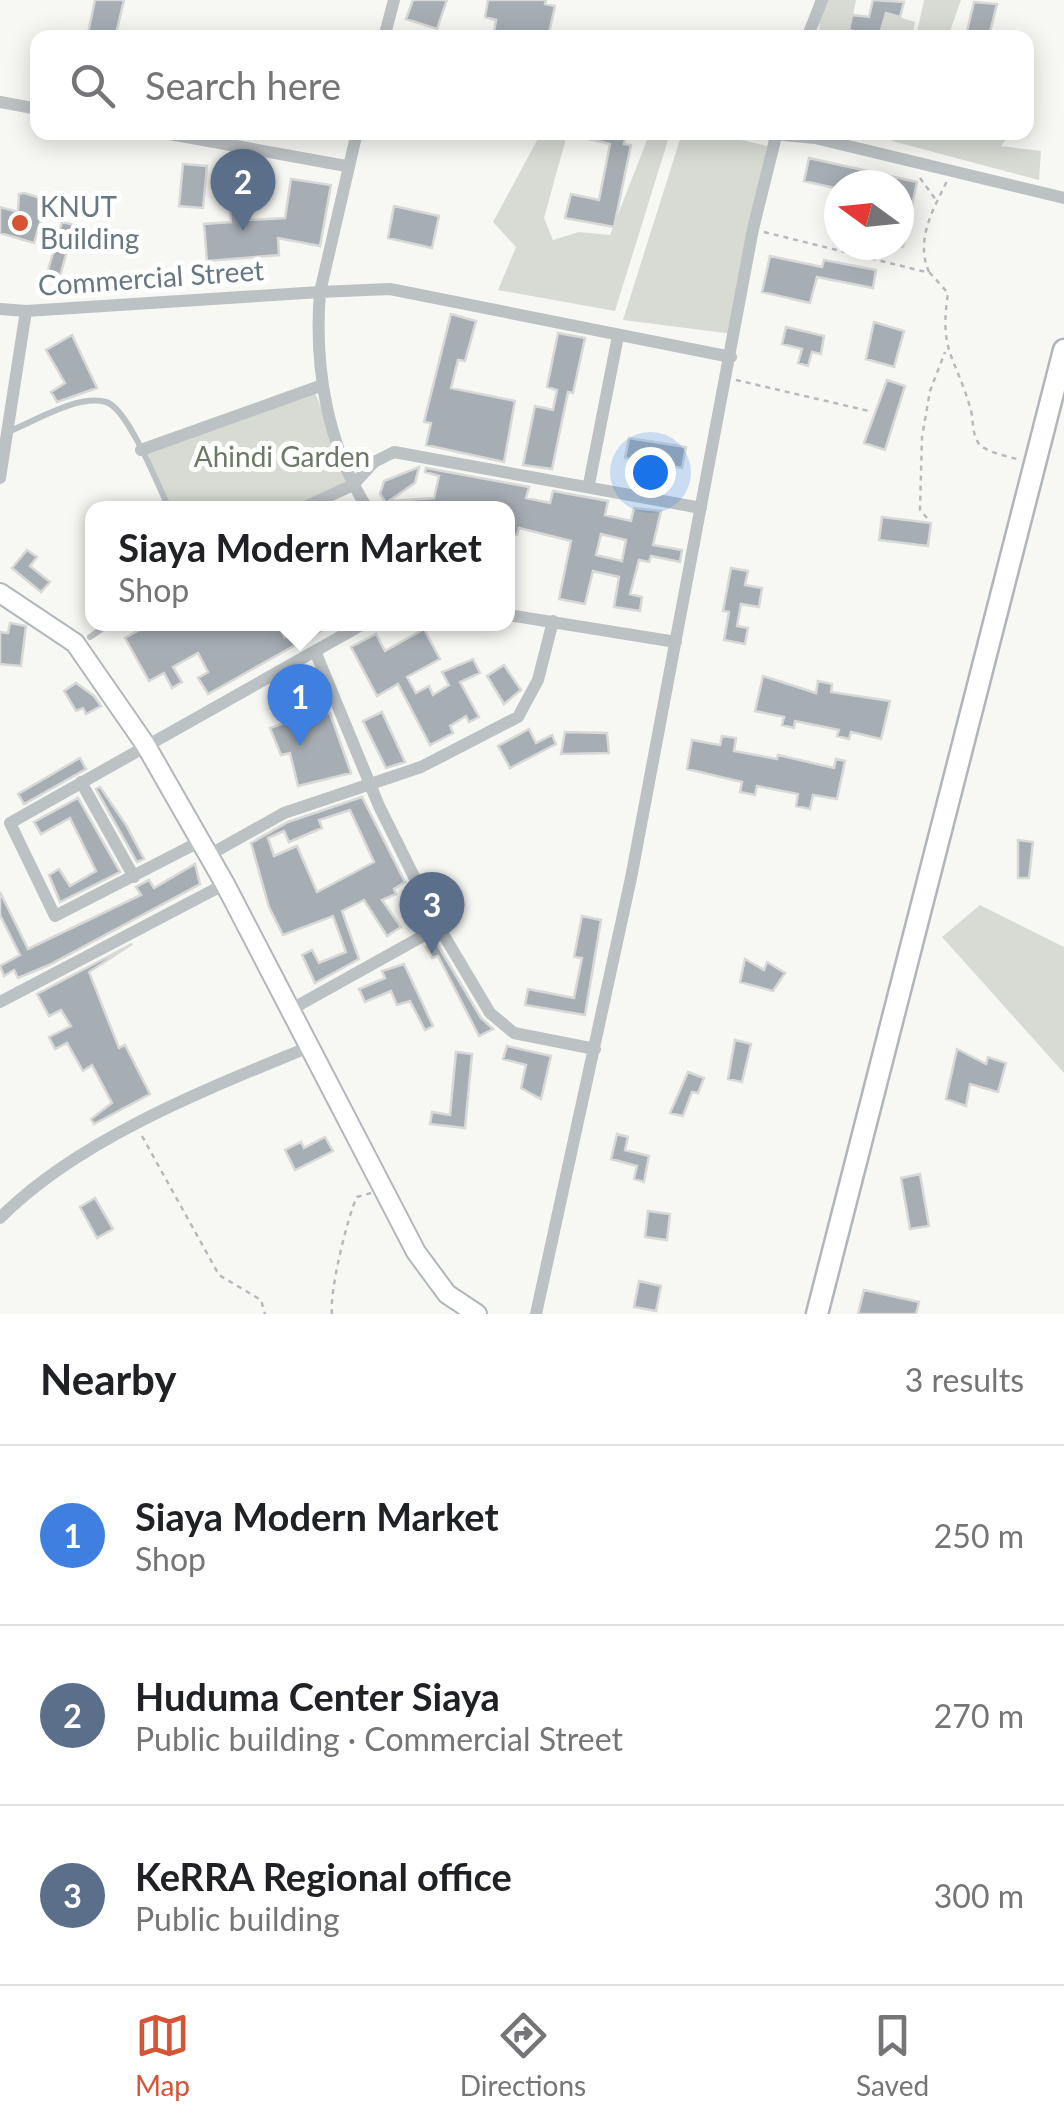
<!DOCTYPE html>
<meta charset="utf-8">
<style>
:root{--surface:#fff;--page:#f2f2f2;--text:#202124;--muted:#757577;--line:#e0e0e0;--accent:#d55436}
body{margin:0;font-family:Lato,sans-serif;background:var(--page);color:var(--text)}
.compass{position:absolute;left:824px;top:170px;width:90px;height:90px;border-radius:50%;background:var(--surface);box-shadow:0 5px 25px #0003;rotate:285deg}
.you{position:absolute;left:650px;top:472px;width:35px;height:35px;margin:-25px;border:8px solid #fff;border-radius:50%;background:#1a73e8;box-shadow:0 0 0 15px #1a73e833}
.badge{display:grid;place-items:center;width:65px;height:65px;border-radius:50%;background:var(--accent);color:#fff;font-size:32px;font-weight:700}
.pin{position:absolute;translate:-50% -82px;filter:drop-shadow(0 2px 5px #0008)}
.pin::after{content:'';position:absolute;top:52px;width:35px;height:30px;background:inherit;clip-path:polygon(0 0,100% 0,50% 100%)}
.popup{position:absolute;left:85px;top:501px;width:430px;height:130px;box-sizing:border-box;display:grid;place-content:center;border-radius:20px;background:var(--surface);filter:drop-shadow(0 2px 8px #0005);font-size:32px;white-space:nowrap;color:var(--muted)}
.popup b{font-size:38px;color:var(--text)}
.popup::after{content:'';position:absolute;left:50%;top:100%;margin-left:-20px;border:20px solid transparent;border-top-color:var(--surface)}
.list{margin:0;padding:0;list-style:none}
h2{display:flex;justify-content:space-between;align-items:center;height:130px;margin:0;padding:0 40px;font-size:42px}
h2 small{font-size:32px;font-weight:400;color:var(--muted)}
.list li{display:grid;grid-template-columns:65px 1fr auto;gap:30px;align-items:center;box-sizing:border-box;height:180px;padding:0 40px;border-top:2px solid var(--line)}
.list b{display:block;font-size:38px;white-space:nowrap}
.list p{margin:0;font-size:32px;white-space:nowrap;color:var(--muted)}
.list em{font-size:32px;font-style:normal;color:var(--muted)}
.icon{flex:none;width:55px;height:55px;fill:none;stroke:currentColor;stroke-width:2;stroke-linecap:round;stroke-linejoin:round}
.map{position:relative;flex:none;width:1064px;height:1314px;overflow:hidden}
.search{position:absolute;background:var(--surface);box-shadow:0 5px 25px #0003;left:30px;right:30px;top:30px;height:110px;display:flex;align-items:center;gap:25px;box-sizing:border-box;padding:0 35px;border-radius:20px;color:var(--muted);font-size:38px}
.sheet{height:670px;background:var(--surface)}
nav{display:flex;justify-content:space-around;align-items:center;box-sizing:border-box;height:140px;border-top:2px solid var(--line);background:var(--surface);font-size:28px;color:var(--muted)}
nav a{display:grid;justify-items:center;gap:5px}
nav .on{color:var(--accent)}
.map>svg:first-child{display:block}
</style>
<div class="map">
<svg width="1064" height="1314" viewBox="0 0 1064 1314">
<rect width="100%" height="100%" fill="#f7f7f4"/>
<path fill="#d7dbd4" d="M826,0H856L850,31L879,37L886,13L915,22L912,37L819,38L820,12Z
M924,0H961L948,37H916Z
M541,133L567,135L544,218L553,240L579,232L610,235L649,135L669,137L615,311L498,290L516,247L493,222Z
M682,133H712L767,146L733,334L623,320Z
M894,133H1011L1001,146L1041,151L1039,180L892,141Z
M313,388L353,485L308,508H170L141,450Z
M980,905L1064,947V1073L942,937Z"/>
<path fill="#a6adb3" stroke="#d8d8d7" stroke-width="2.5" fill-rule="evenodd" d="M95,0H124L115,38H87Z
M413,0H447L437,29L406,19Z
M488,0H546L545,4L555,6L548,38H498L494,32L496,20L485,17Z
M873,0L904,2L900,17L886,13L879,37L849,30L852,15L869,17Z
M974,2L997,4L989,36L967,31Z
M576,132H627L624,144L631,145L614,227L565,218L571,194L599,200L610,144L576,136Z
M809,158L917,182L903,247L899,246V185H839V189L804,181Z
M183,164L207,166L203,208L179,206Z
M291,179L331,185L320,246L278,238L279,255L207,261L204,224L231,222L228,191L248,188L250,220L285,218Z
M24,193L47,200L34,243L0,233V207L18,212L19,194Z
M394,206L439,216L432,248L388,238Z
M62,222L74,225L59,280L46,277Z
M770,256L822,267L824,260L876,270L873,288L817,277L810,303L762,292Z
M451,314L476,321L465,361L458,360L451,388L515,401L504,462L426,445L431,423L424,422Z
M874,322L904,331L894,367L866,359Z
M786,327L824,336L821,354L812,352L808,366L798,363L802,349L782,344Z
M558,333L585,338L573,393L568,392L552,469L523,465L535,406L553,410L557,390L547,387Z
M72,335L97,388L57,402L51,392L65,383L46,350Z
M887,380L905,386L885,450L864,443Z
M629,438L686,447L682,468L625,458Z
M419,467L415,483L386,503L380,494L384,481Z
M426,468L529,487L526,498L550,503L553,491L608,501L605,515L631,521L634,508L661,511L653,545L682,550L680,562L651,556L649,562L639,560L630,594L642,597L640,611L614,607L619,577L593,571L585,604L559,599L571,541L519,528L517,535L508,533V508H392V501L434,498L439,476L425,472ZM601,534L626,540L622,561L596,555Z
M882,517L931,523L928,546L879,540Z
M27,550L37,557L30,566L50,582L41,592L12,568Z
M731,568L748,571L745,585L762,588L759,607L741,604L737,626L748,628L745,644L724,640L729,612L723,611Z
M10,623L26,626L21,666L0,664V632L8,633Z
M150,624H277L285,637L310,624H333L208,694L198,678L208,672L198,653L173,667L182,682L172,688L164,673L149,681L125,638Z
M424,629L440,659L407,677L416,693L429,686L433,695L449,685L442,672L473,659L480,673L460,682L479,717L469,722L466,716L450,726L453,733L430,745L398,684L377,696L351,647L376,634L385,651Z
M504,665L521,690L504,704L487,676Z
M763,676L816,693L818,681L832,684L831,692L890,701L881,739L851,732L849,739L837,736L839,730L795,721L794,728L782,725L784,717L755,711Z
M76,683L94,696L101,706L86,714L83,708L76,711L64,691Z
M320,711L321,715L330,713L351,773L298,786L290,753L281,755L270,728Z
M382,712L405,762L386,768L363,721Z
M529,729L536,743L552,735L556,744L510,768L498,746Z
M565,732L607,733L609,753L561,754Z
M722,736L736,738L734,751L777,759L778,755L834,768L836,759L845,761L837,799L813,795L810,809L796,806L798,794L757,786L755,795L740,792L742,782L687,769L692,740L720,745Z
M80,758L86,769L24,804L18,794Z
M100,787L126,825L144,859L137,862L96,789Z
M362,797L405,882L394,889L396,894L382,900L401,927L387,936L364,900L342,911L359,959L315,983L302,955L312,950L319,963L346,952L333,916L283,935L269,907L251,843L288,822ZM350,810L374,862L317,892L297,846L274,856L268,838L284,831L289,842L322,828L319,820Z
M78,798L120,872L60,902L49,875L59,869L70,886L96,871L70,818L41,834L34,822Z
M1018,840L1033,842L1029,878H1018Z
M195,864L200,884L49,965L18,978L14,970L4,976L0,966L20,955L0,915V892L28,949L141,895L136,887L149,880L154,888Z
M582,916L601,920L585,1015L525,1005L528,989L574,998L582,958L574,957Z
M436,942L481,1018L493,1029L479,1036L438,956L432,958L426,947Z
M132,944L89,972L119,1048L125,1045L150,1094L94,1124L91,1119L112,1103L92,1065L83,1071L67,1043L55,1049L49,1037L71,1026L61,1010L49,1016L37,994Z
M745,959L764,970L767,962L785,973L773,991L740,982Z
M404,964L433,1026L425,1030L410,1001L397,1005L391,991L365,1002L359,989L385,978L382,971Z
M735,1040L751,1044L742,1082L728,1079Z
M507,1046L551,1056L541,1099L521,1088L526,1065L503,1059Z
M957,1049L986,1064L988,1057L1006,1063L998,1092L970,1084L966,1106L946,1099Z
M456,1052L472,1054L465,1128L430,1124L432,1112L450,1115Z
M688,1072L704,1078L698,1093L692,1092L683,1116L670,1113Z
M617,1134L628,1137L625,1150L649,1156L644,1182L634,1179L637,1166L611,1159Z
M325,1137L333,1151L295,1170L285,1150L301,1142L304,1148Z
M920,1174L929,1226L910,1229L901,1178Z
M95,1198L113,1229L97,1238L80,1207Z
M648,1211L670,1214L667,1240L645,1237Z
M639,1281L661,1286L656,1311L634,1307Z
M864,1290L919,1302L916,1314H858Z"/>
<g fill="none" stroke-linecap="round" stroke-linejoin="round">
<defs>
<path id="secondary" d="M0,593L75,643L145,744L225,884L416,1252L447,1294L477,1314"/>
<path id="primary" d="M817,1314L1064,350"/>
</defs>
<use href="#secondary" stroke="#b1b7bb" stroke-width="22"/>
<use href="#primary" stroke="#b0b5b9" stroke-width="25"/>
<path stroke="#b7babd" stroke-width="2.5" stroke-dasharray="5 5" stroke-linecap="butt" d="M920,178L936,200
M764,232L930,273L948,293C939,353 955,355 970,407C974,418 971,435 980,445C989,453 1006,456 1017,459
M929,272C915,240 933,210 947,181
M736,380L869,411
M927,518L920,510L922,437L930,391L945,352
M142,1136L219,1275L261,1300L265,1314
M332,1314C329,1294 347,1217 357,1197L371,1193"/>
<path stroke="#bcc1c4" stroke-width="6" d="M10,431C35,421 78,394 106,402C128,408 159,488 169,508
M90,637L109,624"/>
<path stroke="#bcc1c4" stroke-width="12" d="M384,38L394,0
M807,38L822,0
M0,102L38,109
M159,132L346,166
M752,132L815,138L1064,198
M0,309L26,311
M141,450L320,386
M0,478L26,311L320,292L357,132
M589,484L618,336
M303,508L353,485L374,462L394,452L701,508
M367,508C327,444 314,367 320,292L390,289L731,357
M508,615L676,642
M315,651L379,806L439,927L490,1013L514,1033L595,1049
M81,782L134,877
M201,841L55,916L10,823L363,624
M209,855L284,813L421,767L518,717L538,680L553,621
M0,1002L225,884
M290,1010L439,927
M0,1218C78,1139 207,1089 309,1047
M536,1314L631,878L753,229L777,132"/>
<use href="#secondary" stroke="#fff" stroke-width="18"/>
<use href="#primary" stroke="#fff" stroke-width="20"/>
</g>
<circle fill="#d55436" stroke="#fff" stroke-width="4" cx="20" cy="223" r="10"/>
<g text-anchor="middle" stroke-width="10" stroke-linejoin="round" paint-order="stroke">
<g font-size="28" fill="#687883" stroke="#fff" text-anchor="start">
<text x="40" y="217">KNUT<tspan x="40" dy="32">Building</tspan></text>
</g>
<g font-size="28" fill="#687883" stroke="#fff">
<text transform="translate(151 278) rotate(-4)" y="10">Commercial Street</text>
</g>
<g font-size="28" fill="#6b7a67" stroke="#fff">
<text x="282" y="467">Ahindi Garden</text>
</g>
</g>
</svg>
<svg class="compass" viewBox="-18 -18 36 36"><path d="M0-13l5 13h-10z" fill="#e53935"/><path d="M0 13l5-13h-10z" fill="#757577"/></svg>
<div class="you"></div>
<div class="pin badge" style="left:300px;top:746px;background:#3f7fe0">1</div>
<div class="popup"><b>Siaya Modern Market</b>Shop</div>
<div class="pin badge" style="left:243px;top:231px;background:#5c6f8a">2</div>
<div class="pin badge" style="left:432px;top:954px;background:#5c6f8a">3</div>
<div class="search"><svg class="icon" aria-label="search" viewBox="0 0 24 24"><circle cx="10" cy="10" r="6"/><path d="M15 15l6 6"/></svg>Search here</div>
</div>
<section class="sheet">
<h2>Nearby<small>3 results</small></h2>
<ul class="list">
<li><span class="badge" style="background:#3f7fe0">1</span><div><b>Siaya Modern Market</b><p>Shop</p></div><em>250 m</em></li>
<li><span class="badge" style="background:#5c6f8a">2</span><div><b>Huduma Center Siaya</b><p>Public building · Commercial Street</p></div><em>270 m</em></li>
<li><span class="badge" style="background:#5c6f8a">3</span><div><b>KeRRA Regional office</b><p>Public building</p></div><em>300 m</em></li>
</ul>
</section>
<nav>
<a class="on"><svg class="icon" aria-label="map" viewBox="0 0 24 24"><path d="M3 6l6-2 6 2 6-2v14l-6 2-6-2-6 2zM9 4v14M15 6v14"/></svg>Map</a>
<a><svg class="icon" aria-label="directions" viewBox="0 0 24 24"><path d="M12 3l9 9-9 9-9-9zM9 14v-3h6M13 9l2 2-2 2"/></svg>Directions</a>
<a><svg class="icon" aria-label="saved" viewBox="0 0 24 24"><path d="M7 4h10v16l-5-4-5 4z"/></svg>Saved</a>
</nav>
